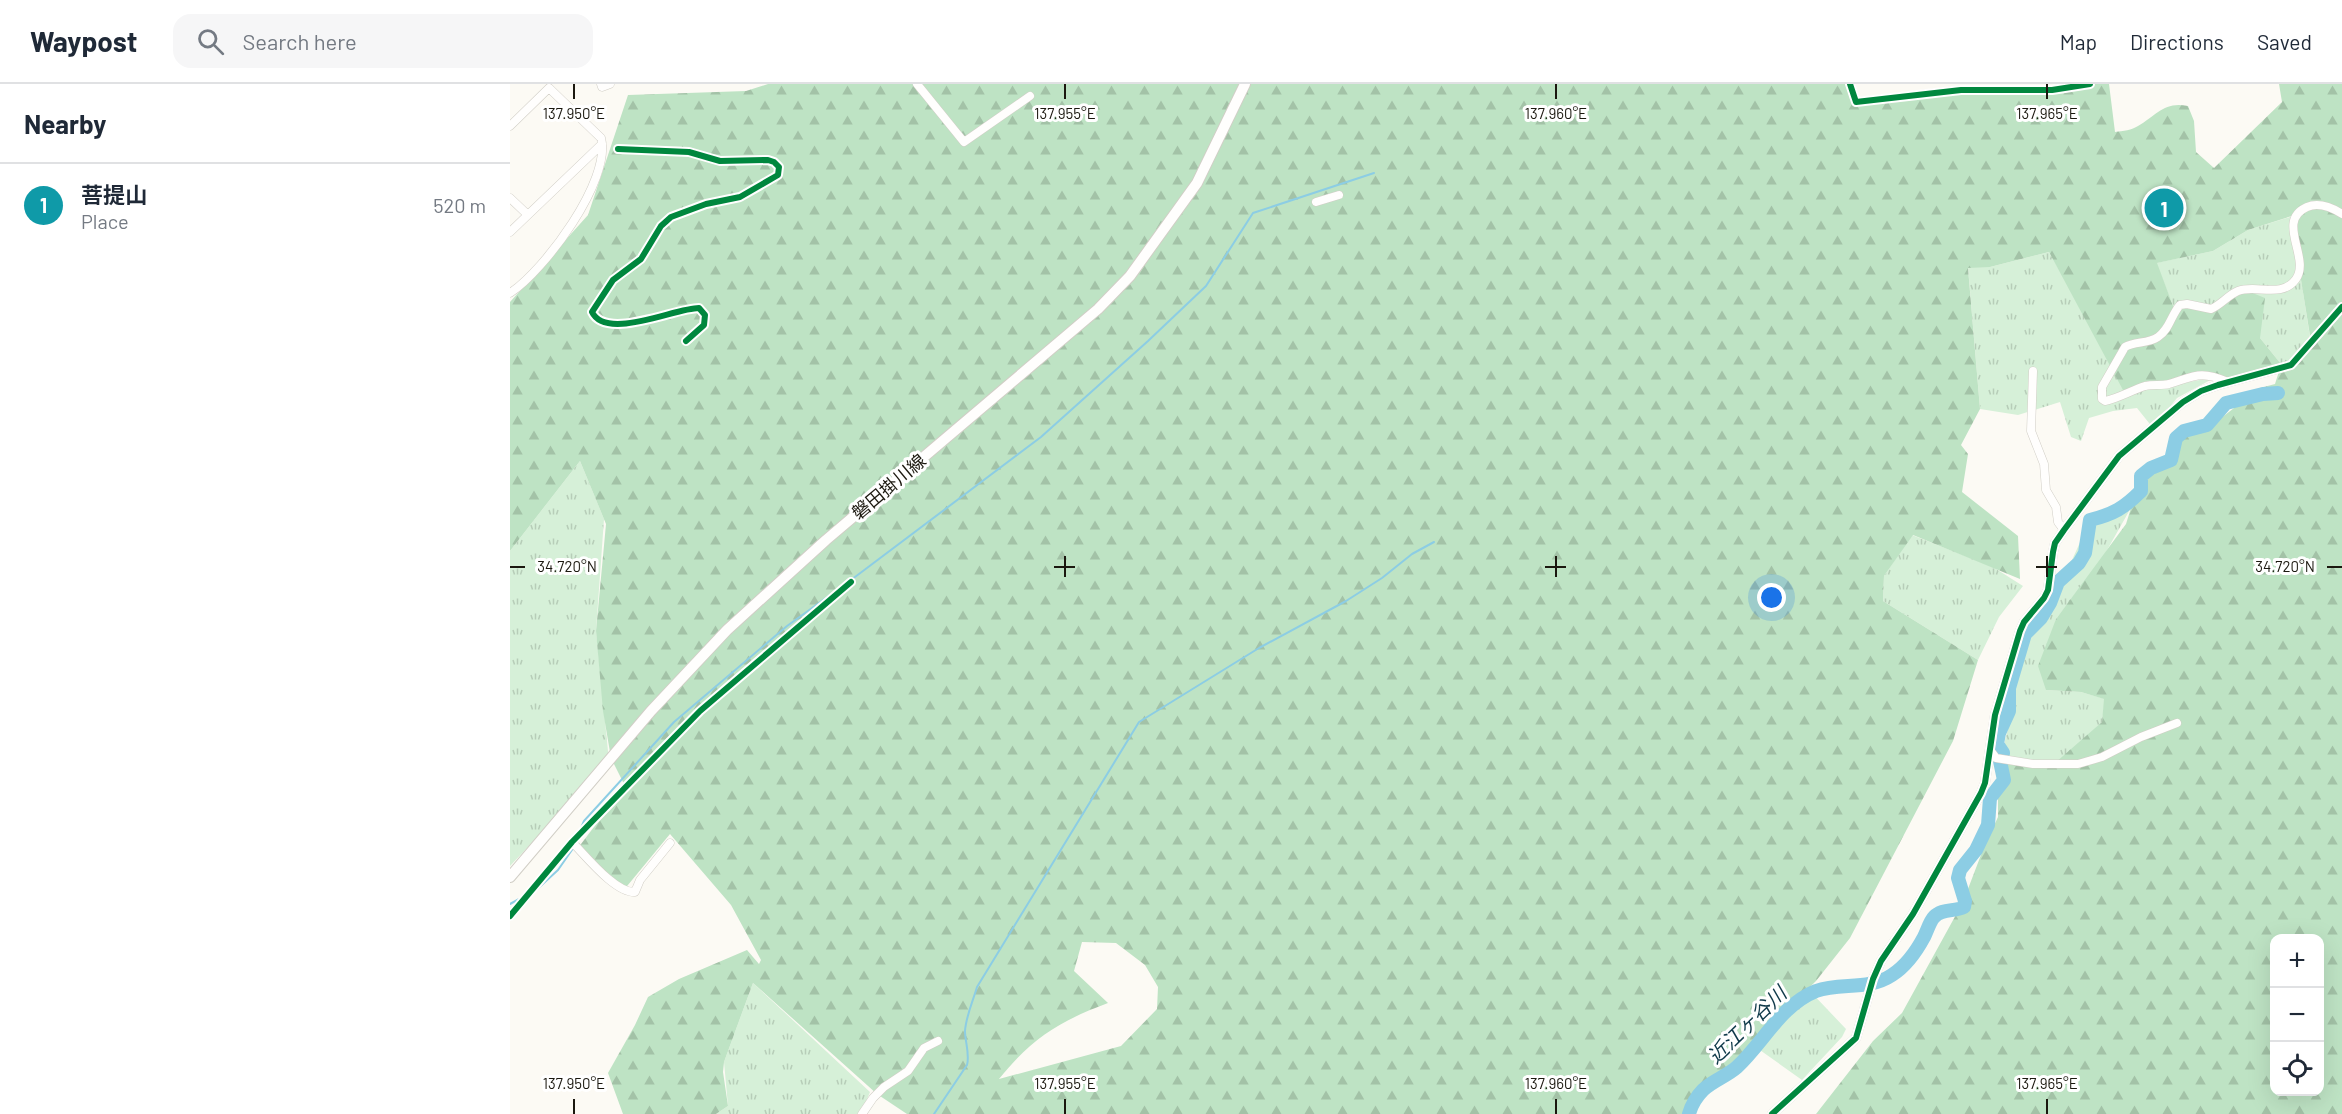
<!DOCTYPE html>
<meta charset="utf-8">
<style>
:root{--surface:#fff;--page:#f6f6f7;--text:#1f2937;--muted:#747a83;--line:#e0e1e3;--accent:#6a675f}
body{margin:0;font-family:Barlow,"Noto Sans JP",sans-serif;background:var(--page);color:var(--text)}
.controls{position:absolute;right:18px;bottom:18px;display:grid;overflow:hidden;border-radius:12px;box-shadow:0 6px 24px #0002}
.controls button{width:54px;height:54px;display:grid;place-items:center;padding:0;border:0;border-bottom:2px solid var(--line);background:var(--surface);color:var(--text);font:30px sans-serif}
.you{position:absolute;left:1262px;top:514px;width:21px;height:21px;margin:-15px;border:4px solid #fff;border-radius:50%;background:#1a73e8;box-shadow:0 0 0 9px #1a73e833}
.badge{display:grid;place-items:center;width:39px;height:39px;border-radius:50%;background:var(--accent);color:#fff;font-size:20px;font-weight:700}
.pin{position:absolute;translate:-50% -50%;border:3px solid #fff;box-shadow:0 2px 6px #0006}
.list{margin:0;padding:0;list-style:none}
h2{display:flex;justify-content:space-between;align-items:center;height:78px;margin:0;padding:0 24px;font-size:26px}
h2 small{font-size:20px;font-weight:400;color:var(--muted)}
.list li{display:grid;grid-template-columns:39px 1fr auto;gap:18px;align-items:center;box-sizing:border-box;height:84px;padding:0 24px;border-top:2px solid var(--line)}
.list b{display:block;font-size:22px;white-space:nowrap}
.list p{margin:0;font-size:20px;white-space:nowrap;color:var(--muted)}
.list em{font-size:20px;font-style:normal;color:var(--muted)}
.icon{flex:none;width:33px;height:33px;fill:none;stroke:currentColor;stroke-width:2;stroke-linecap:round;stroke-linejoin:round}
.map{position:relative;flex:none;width:1832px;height:1030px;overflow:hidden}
header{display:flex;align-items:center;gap:36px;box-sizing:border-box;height:84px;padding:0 30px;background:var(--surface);border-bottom:2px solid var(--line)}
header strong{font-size:28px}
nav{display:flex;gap:33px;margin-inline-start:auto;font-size:21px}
.search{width:420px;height:54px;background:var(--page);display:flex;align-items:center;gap:15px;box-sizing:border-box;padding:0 21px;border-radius:18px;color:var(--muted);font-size:22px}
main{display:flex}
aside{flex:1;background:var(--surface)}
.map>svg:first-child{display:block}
</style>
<header>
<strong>Waypost</strong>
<div class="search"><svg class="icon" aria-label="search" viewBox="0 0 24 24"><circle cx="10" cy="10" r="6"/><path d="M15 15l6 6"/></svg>Search here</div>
<nav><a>Map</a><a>Directions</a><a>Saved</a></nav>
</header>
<main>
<aside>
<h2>Nearby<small></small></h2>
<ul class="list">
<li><span class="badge" style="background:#0f9aa8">1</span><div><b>菩提山</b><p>Place</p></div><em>520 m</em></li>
</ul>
</aside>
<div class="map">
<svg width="1832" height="1030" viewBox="0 0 1832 1030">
<defs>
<pattern id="grass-tufts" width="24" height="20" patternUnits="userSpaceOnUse" patternTransform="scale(1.5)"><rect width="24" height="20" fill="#d6f0d8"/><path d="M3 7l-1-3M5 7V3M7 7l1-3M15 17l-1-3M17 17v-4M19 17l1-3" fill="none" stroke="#b7cdb8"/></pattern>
<pattern id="forest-firs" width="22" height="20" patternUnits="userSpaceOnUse" patternTransform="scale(1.5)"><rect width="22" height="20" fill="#bee3c4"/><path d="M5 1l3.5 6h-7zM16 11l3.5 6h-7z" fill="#a3c2a7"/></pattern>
</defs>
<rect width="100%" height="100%" fill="#fcfaf4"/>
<path fill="url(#grass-tufts)" d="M1786,131L1788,176L1800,253L1792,276L1771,280L1750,254L1704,224H1664L1646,179L1703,167L1738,146Z
M1539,168L1619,309L1706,293L1667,314L1643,344L1627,324L1603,327L1579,334L1571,357L1561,353L1550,318L1508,331L1470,325L1458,183H1480Z
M70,377L94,435L86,547L99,677L0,782V467Z
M1622,422L1592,475L1546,535L1536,606L1571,608L1595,615L1592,638L1549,680L1493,675L1495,656L1505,619L1503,601L1517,557L1536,534L1580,436Z
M1402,451L1483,483L1513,502L1489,533L1468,576L1373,517L1374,492Z
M243,899L360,1008L351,1030H206L218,1022L214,978Z
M1298,905L1336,945L1332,953L1292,996L1240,959Z"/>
<path fill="url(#forest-firs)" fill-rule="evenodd" d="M258,0H1338L1347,18L1451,6H1542L1580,0H1599L1605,48C1613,47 1622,46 1628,42C1647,31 1654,17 1678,22L1684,37L1686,68L1704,84L1772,18L1769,0H1832V1030H1306L1363,957L1392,929L1453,818L1474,763L1488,733V704L1499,676L1545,679L1592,638L1594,615L1571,608L1536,606L1528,582L1546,535L1616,440L1631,392L1661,376L1666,349L1702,341L1750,304L1765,300L1770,284L1801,258L1787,171L1785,131L1738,146L1703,167L1647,179L1665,227L1677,220L1701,225L1735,206L1755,214L1750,254L1771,280L1720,297L1680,291L1613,306L1539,168L1480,183L1458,184L1470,325L1451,361L1458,370L1452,408L1508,452L1510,495L1403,451L1374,492L1373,517L1468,576L1443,657L1340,854L1306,897L1231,971L1183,1011L1176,1030H397L367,1010L243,899L214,978L213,988L218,1022L206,1030H113L98,989L125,941L138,913L169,895L237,866L249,880L251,876L221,821L160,750L113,807L68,764L115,702L101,674L93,627L86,547L96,440L70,377L0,467V218L78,131L118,11L236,7ZM1764,854H1810V1008H1764ZM572,858L606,859L635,881L648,903L647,925L611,962L489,995C522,954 550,937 598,919L564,887Z"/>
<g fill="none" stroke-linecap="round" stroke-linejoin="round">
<path stroke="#8ccde4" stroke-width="2" d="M341,496L531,353L638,257L696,202L743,129L864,89
M71,744L74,737L164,638L277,542L327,506
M24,808L48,786L64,763
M0,820L11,814
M424,1030L457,981C460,970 455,958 455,947C456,932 463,917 467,903L629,638L749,564L836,517L872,494L902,470L924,458"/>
<path stroke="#8ccde4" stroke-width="14" d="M1179,1030C1181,1022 1187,1012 1193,1006C1202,997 1217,992 1227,983C1253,959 1271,921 1306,907C1331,898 1358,907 1382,891C1396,882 1406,868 1414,853C1417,847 1420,837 1424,833C1432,824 1445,828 1454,823L1455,817L1448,794L1450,786L1466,766L1478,741L1480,714L1494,696L1490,677L1493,669L1487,660L1489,649L1499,627V604L1515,550L1531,534L1540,519L1548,498L1569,479L1575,469L1580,436C1604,430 1614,424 1631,407V392L1641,384L1661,376L1666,354L1674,347L1697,341L1716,319L1753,310L1768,309"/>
<defs>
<path id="minor" d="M91,0L92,3L100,0
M407,0L454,58L520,12
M1340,0L1346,18L1451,6H1542L1580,0
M0,42L39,4L91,54C102,96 34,187 0,209
M108,65L179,68L210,77L258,76L264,78L269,83L268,91L230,113L196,120L161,133L151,142L131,175L103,196L82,228C96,257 165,224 189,224L195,231L194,241L176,257
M0,114L18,131
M806,118L829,111
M0,148L92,60
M1523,287L1521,347L1534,380L1536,406L1546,423L1548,438L1554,446
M1718,298C1690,286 1685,292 1659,300C1651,302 1643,300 1635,302C1622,306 1609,314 1595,317L1592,315V303L1615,263C1625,257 1638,260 1648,253C1660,245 1661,231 1670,221L1677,220L1701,225C1711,221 1718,211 1728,207C1746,200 1772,215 1786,195C1801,174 1765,137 1797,123C1809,118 1821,123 1832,130
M1480,666L1486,674L1523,680H1568L1592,673L1631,653L1667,639
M62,758C76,772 105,809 125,808L130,796L160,759
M0,832L62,758L190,627L341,498
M352,1030L363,1014L374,1003L398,987L414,964L428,957"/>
<path id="tertiary" d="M1262,1030L1346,954L1363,895L1371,877L1403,830L1471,709L1475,699L1485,631L1510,547L1514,538L1534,514L1538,506L1543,468L1545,459L1554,446L1609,372L1673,318L1691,307L1708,301L1781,281L1832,223"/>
<path id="secondary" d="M0,793L141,627L217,546L316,456L588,225L620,192L687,99L735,0"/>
</defs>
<use href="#minor" stroke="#d1cec6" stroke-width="9"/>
<use href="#tertiary" stroke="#d1cec6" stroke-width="10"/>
<use href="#secondary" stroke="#d1cec6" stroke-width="12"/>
<use href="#minor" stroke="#fffefd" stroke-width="8"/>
<use href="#tertiary" stroke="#fffefd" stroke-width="9"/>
<use href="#secondary" stroke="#fffefd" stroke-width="10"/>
<defs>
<path id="cycleway" d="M1340,0L1346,18L1451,6H1542L1580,0
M108,65L179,68L210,77L258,76L264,78L269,83L268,91L230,113L196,120L161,133L151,142L131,175L103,196L82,228C96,257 165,224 189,224L195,231L194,241L176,257
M0,832L62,758L190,627L341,498
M1262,1030L1346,954L1363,895L1371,877L1403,830L1471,709L1475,699L1485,631L1510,547L1514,538L1534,514L1538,506L1543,468L1545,459L1554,446L1609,372L1673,318L1691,307L1708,301L1781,281L1832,223"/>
</defs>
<use href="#cycleway" stroke="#fff" stroke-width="10"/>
<use href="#cycleway" stroke="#00873e" stroke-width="6"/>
</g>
<path fill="none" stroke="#1b180f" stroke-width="2" d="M64,0V15M555,0V15M1046,0V15M1537,0V15M555,472V493M1046,472V493M1537,472V493M0,483H15M544,483H565M1035,483H1056M1526,483H1547M1817,483H1832M64,1015V1030M555,1015V1030M1046,1015V1030M1537,1015V1030"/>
<g text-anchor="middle" stroke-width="6" stroke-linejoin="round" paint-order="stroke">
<g font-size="18" fill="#1b180f" stroke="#fff">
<text transform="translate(379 403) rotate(-40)" y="6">磐田掛川線</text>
</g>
<g font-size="20" font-style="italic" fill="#103a4a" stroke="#fff">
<text transform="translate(1237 941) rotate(-44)" y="7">近江ヶ谷川</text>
</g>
</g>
<g font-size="15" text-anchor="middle" fill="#1b180f" stroke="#fff" stroke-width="6" stroke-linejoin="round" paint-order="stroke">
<text x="64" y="35">137.950°E</text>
<text x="555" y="35">137.955°E</text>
<text x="1046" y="35">137.960°E</text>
<text x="1537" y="35">137.965°E</text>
<text x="57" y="488">34.720°N</text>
<text x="1775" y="488">34.720°N</text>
<text x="64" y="1005">137.950°E</text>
<text x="555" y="1005">137.955°E</text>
<text x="1046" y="1005">137.960°E</text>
<text x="1537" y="1005">137.965°E</text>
</g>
</svg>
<div class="controls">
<button>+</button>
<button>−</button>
<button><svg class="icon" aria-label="locate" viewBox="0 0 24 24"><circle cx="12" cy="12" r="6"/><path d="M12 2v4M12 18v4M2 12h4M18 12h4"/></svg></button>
</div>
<div class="you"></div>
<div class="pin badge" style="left:1654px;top:124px;background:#0f9aa8">1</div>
</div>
</main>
